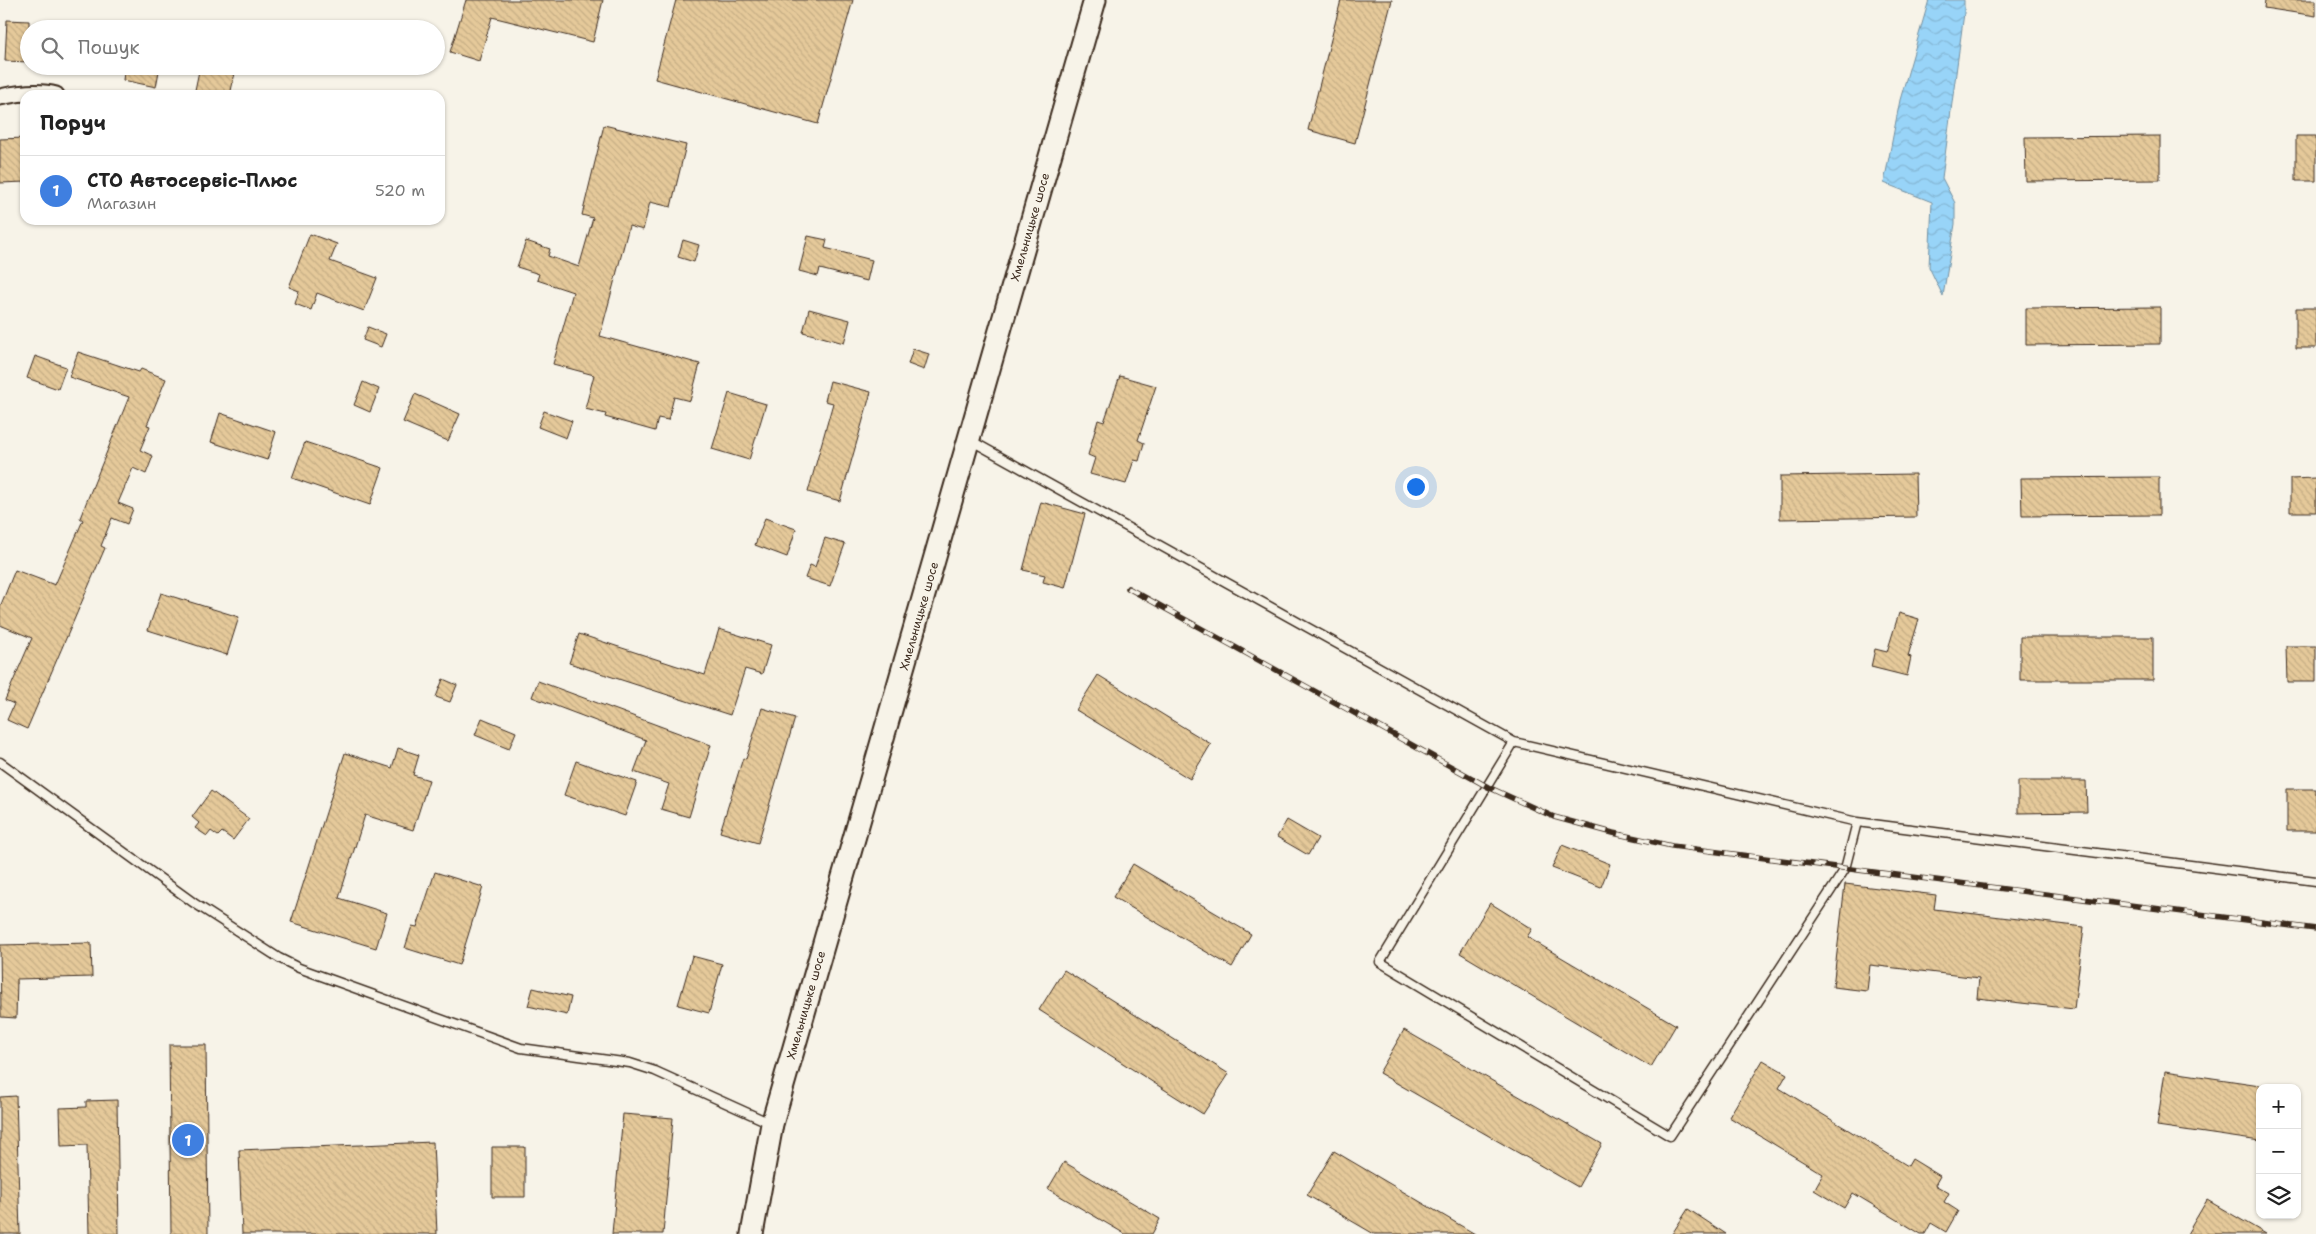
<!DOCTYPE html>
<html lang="uk">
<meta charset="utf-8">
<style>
:root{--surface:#fff;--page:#f6f6f6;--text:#222;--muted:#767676;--line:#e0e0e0;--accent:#b45309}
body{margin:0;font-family:"Shantell Sans",sans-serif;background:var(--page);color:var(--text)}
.controls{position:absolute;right:15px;bottom:15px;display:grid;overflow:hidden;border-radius:10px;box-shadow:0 1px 4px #0004}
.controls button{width:45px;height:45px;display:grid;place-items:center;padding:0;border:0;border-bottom:1px solid var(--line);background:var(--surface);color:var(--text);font:25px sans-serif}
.you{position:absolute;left:1415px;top:486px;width:18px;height:18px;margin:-12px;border:4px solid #fff;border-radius:50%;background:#1a73e8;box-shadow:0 0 0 8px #1a73e833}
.badge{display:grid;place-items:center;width:32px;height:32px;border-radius:50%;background:var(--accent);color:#fff;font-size:16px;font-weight:700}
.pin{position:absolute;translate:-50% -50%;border:2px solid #fff;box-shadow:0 1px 5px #0006}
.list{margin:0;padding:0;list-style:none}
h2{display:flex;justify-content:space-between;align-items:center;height:65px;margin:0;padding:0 20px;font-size:21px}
h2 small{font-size:16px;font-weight:400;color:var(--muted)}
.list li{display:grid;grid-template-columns:32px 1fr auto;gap:15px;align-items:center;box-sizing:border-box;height:70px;padding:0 20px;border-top:1px solid var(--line)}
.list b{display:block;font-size:19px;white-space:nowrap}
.list p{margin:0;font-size:16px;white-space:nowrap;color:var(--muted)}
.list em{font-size:16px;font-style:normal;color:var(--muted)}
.icon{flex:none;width:28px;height:28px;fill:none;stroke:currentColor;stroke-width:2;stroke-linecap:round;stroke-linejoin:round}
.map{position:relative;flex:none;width:2316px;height:1234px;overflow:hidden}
.search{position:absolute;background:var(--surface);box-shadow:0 1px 4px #0004;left:20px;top:20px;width:425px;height:55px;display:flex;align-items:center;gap:12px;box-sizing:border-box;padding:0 18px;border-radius:28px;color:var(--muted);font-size:19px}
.panel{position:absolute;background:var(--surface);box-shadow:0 1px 4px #0004;left:20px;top:90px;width:425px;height:135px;border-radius:15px}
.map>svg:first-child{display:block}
</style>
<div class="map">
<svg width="2316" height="1234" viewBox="0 0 2316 1234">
<defs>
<pattern id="water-waves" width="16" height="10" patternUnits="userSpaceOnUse" patternTransform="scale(1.25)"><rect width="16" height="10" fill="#98d4f8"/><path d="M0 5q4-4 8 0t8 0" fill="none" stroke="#84b6d4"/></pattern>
<pattern id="building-back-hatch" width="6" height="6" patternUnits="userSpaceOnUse" patternTransform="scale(1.25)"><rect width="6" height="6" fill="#e5c99a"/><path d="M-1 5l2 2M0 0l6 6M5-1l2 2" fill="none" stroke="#c5ad84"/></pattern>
</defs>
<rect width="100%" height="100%" fill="#f7f3e8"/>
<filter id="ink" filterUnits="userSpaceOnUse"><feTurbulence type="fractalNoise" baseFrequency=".02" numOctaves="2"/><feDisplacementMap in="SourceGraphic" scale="10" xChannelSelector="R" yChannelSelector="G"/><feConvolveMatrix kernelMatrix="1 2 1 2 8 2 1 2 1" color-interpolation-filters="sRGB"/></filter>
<g filter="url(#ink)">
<path fill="url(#water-waves)" stroke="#7390a1" d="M1929,0H1964V13L1942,178L1955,203V224L1943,296L1929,267L1932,202L1884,183L1900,100Z"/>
<path fill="url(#building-back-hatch)" stroke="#3b2a1e" d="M466,0H603L593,42L492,17L479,61L450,52Z
M676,0H853L818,124L655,79Z
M1341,0H1392L1355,143L1308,130Z
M2265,0H2316V16L2264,8Z
M7,20L29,21V62L5,61Z
M125,66H160L156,87L123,80Z
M200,66L235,73L230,95H194Z
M604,125L686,145L671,207L650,202L643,230L629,226L600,336L700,364L690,401L674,397L668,420L658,418L655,431L605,417L606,414L585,409L594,375L553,364L573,292L537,280L539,274L517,267L526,241L550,249L548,256L579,267L593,218L582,215Z
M2160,136V180L2026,181L2025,137Z
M2296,136H2316V181H2296Z
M25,138V182L0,183V139Z
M310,234L337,244L330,261L377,278L364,311L317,293L311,310L295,304L299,291L289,287Z
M808,236L827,240L825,248L872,260L867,281L820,269L818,276L799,271Z
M683,240L699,245L694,262L678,257Z
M2160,307V344L2026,345V308Z
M2296,308H2316V348H2296Z
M809,309L850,320L844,343L803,332Z
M368,327L386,334L381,347L363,340Z
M913,349L929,354L924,370L908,364Z
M78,352L139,372L141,369L166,379L147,425L150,426L140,450L153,456L146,474L133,468L118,503L133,509L127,524L112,518L101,546L105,548L27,729L7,720L14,704L5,700L32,638L0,625V607L15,570L55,585L83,520L80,518L129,397L69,377Z
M35,356L66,367L58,389L27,378Z
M1120,376L1156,386L1138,440L1144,443L1139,461L1134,460L1126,484L1090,474L1095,458L1088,455L1098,420L1104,422Z
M830,381L871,392L840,501L808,492L833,403L825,401Z
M363,382L379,389L370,412L354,405Z
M729,393L766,404L749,460L712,449Z
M415,394L460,414L448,441L403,422Z
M544,411L572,421L566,438L538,427Z
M220,413L276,432L267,460L211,442Z
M305,442L383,468L370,505L292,478Z
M1915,474L1916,517L1780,519V476Z
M2159,477V515L2022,516L2021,478Z
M2316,478V512H2290V479Z
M1041,502L1085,514L1065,588L1043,582L1045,575L1023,570Z
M765,518L796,529L787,557L755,545Z
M825,538L845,544L830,586L805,578L810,565L815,567Z
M161,593L239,617L227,655L148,630Z
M1899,613L1919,619L1908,656L1911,657L1907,676L1871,667L1875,649L1887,652Z
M719,629L771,645L762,674L745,669L730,715L569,663L579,634L705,675Z
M2020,637H2153V680H2020Z
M2286,646H2316V682H2287Z
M1098,675L1211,744L1190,779L1076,710Z
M443,679L457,685L450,702L436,697Z
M538,681L711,745L689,817L661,809L669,784L634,772L646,740L532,697Z
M762,708L795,718L758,843L720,832L743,758L746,759Z
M482,718L516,732L509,749L475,735Z
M398,748L419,755L413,775L429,780L413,830L365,815L339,898L387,913L376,948L291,922L345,753L392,768Z
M576,761L637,782L625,816L564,795Z
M2018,781H2086L2087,812L2018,813Z
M2287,789H2316V831H2287Z
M211,791L249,819L233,840L222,832L218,836L211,831L207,836L195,828L199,823L192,817Z
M1287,820L1318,838L1308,855L1277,837Z
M1562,845L1610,864L1601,887L1552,868Z
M1133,864L1251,934L1232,967L1113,897Z
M435,872L483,887L459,965L405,948L412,926L417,927Z
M1845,884L1936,895L1934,909L2084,927L2074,1009L1977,998L1979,978L1870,965L1867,991L1833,987Z
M1490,903L1532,929L1527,937L1676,1025L1651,1067L1460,953Z
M91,943L92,977L17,979L16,1018L1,1017L0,945Z
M692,956L722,964L709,1013L678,1005Z
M1064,970L1229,1074L1203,1114L1039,1010Z
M533,988L571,997L567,1015L528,1006Z
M1404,1030L1602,1144L1578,1187L1379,1073Z
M169,1045H206L208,1234H171Z
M1763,1060L1787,1074L1779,1088L1908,1166L1912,1159L1940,1176L1935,1185L1949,1193L1944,1202L1958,1211L1946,1232L1931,1223L1925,1234H1921L1853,1193L1844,1208L1814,1190L1823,1174L1729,1117Z
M2165,1071L2260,1085V1141L2157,1126Z
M16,1096L20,1234H0V1097Z
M117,1100L119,1234H89L87,1145L61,1146L60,1108L86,1107V1101Z
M623,1114L673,1118L663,1234H612Z
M433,1142L437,1234H242L239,1150Z
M492,1147H525V1197H492Z
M1334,1151L1475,1234H1374L1307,1195Z
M1064,1162L1160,1219L1152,1234H1125L1048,1189Z
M2207,1200L2266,1234H2187Z
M1688,1209L1726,1234H1672Z"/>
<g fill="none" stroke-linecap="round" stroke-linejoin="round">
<defs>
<path id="lane" d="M970,440L1514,742L1857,822L2316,881
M1514,742L1380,962L1670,1136L1845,869L1857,822
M0,762L194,903L279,958L299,968L521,1048L630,1063L655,1071L770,1123"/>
<path id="street" d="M0,97C18,93 38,90 56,95"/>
<path id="secondary" d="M752,1234L772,1124L1095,0"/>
</defs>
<use href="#lane" stroke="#3b2a1e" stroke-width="11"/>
<use href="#street" stroke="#3b2a1e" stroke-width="19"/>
<use href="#secondary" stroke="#3b2a1e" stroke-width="25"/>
<use href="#lane" stroke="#f7f3e8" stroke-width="8"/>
<use href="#street" stroke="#f7f3e8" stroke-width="15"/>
<use href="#secondary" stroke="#f7f3e8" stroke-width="21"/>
<defs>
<path id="rail" d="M1128,588L1488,787L1554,817L1613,833L1672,846L2316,929"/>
</defs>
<use href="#rail" stroke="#3b2a1e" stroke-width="5.5"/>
<use href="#rail" stroke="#f7f3e8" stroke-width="4" stroke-dasharray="11" stroke-linecap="butt"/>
</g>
</g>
<g text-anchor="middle" stroke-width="4.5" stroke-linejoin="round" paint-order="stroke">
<g font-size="12" fill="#3b2a1e" stroke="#f7f3e8">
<text transform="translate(1030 227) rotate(-74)" y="4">Хмельницьке шосе</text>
<text transform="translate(919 616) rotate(-74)" y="4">Хмельницьке шосе</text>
<text transform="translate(806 1005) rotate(-74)" y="4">Хмельницьке шосе</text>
</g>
</g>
</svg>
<div class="controls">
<button>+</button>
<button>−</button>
<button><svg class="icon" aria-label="layers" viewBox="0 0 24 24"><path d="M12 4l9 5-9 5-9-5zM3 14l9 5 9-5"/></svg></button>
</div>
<div class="you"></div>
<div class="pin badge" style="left:188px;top:1140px;background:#3f7fe0">1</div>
<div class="search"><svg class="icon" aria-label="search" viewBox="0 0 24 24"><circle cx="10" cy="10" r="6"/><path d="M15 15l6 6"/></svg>Пошук</div>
<section class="panel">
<h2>Поруч<small></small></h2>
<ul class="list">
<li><span class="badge" style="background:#3f7fe0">1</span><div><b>СТО Автосервіс-Плюс</b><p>Магазин</p></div><em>520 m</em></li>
</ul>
</section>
</div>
